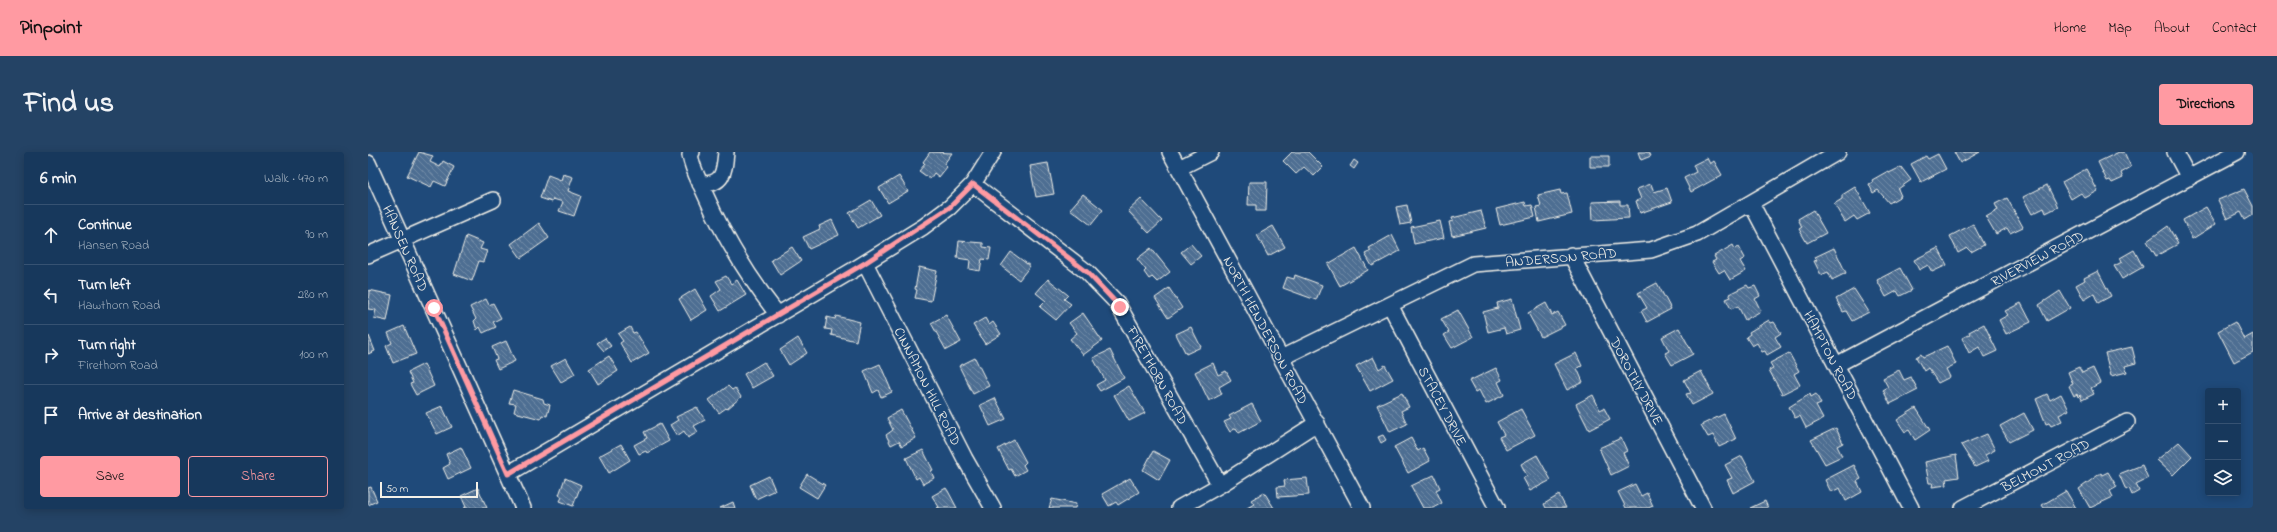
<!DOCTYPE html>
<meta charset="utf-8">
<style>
:root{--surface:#17385c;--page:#244365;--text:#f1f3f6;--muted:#9eacbb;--line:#365272;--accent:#ff9aa2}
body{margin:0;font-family:"Indie Flower",sans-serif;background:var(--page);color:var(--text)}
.controls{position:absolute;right:12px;bottom:12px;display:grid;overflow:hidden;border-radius:4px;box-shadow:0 2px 10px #0003}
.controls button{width:36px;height:36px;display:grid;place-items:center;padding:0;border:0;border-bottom:1px solid var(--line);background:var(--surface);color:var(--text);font:20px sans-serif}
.scale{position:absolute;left:12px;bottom:10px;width:98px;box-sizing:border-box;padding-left:4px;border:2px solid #f4f1e8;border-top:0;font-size:11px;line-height:14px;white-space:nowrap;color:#f4f1e8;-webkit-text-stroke:3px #1f4a7a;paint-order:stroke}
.stop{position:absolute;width:12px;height:12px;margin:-9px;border:3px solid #ff9aa2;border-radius:50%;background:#fff}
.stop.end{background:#ff9aa2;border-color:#fff;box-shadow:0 1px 4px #0008}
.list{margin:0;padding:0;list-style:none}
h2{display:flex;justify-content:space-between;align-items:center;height:52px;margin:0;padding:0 16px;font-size:17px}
h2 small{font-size:13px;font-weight:400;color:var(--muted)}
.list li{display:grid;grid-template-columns:26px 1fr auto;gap:12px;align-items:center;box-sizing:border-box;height:60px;padding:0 16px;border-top:1px solid var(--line)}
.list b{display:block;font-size:15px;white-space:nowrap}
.list p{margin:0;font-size:13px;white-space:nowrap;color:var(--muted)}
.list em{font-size:13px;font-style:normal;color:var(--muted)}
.actions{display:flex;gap:8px;padding:12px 16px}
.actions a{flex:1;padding:9px 0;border:1px solid var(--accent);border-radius:4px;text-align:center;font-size:14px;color:var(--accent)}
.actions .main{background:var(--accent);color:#111}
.icon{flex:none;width:22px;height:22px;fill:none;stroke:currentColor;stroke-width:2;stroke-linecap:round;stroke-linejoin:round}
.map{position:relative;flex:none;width:1885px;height:356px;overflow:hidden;border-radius:4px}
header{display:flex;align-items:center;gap:24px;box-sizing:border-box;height:56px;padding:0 20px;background:var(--accent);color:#111}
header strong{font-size:19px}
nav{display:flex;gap:22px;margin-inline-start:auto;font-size:14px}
.intro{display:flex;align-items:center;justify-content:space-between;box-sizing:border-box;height:96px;padding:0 24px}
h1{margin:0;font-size:28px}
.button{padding:10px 18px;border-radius:4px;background:var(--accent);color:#111;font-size:14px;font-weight:700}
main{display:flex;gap:24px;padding:0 24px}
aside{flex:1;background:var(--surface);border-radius:4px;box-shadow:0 2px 10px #0003}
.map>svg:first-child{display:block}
</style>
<header>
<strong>Pinpoint</strong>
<nav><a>Home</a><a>Map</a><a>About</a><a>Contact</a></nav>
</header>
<div class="intro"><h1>Find us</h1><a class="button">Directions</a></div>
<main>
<aside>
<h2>6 min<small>Walk · 470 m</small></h2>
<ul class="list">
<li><svg class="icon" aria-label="ahead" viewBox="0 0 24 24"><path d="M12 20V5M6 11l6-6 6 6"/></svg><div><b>Continue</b><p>Hansen Road</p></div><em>90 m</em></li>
<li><svg class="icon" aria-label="left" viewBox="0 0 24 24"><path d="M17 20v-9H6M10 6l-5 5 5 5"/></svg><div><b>Turn left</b><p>Hawthorn Road</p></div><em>280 m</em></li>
<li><svg class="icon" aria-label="right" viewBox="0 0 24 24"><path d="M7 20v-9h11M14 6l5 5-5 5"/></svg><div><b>Turn right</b><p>Firethorn Road</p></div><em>100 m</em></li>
<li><svg class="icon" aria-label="arrive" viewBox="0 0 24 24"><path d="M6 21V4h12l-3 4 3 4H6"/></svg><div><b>Arrive at destination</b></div></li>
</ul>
<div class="actions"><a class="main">Save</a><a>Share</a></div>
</aside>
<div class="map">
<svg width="1885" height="356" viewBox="0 0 1885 356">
<defs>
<pattern id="building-back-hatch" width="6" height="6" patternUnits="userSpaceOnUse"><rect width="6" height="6" fill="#4d6e92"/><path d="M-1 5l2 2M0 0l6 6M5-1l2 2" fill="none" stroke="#708aa6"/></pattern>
</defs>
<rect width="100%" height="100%" fill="#1f4a7a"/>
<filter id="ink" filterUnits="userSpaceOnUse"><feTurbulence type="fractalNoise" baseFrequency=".025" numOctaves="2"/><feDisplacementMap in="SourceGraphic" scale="8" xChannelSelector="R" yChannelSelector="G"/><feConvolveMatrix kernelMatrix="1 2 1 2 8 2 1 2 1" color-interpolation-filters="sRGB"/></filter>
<g filter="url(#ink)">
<path fill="url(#building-back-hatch)" stroke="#f4f1e8" d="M51,0L65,4L62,10L72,15L75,9L86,15L77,34L66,29L63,35L39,24Z
M562,0L584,1L576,12L579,15L571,25L566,21L562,27L551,19L557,12L555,10Z
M924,0H940L955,15L946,24L936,15L928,22L915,9Z
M1270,0H1281L1283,4L1273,8Z
M1586,0H1612L1592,11Z
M1751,0H1756L1763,15L1753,21L1755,26L1744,31L1742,28L1739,29L1730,10Z
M1570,2L1578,17L1553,30L1543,12L1558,4L1560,7Z
M1222,4H1241V15H1222Z
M1339,6L1342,12L1346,9L1354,23L1323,40L1316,26L1328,20L1325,13Z
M986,8L990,11L986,17L982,14Z
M680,11L686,42L668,45L662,14Z
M1533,15L1543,28L1530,37L1533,44L1521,51L1510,38L1505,41L1501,32L1505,30L1504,28L1520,19L1521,21Z
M1718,17L1730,39L1717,46L1713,41L1703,47L1694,30Z
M195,22L205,25L200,39L213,44L206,64L191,59L195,50L185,47L184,50L172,46L180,23L193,28Z
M531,24L540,39L520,51L511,36Z
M881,30H899L898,59H888V53H880Z
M1283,32L1286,40L1299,36L1304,50L1272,61L1268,49L1273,47L1269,37Z
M1679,33L1690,55L1678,61L1676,56L1664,62L1655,45Z
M1487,35L1502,61L1489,68L1486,64L1477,70L1466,52L1474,47V43Z
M1876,37L1885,54V63L1877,68L1873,60L1859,67L1850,48Z
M1192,38L1193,42L1199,41L1204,62L1171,70L1168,55L1173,54L1170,43Z
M715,42L735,58L723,73L702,57Z
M1639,46L1655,75L1642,81L1639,76L1628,82L1618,65L1630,58L1627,52Z
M773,47L794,69L781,81L760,59Z
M503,48L512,63L490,76L481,61Z
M1252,49V53H1260L1261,66L1225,68L1224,50Z
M1157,50L1158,54L1164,53L1167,65L1132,73L1128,57Z
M1039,53L1043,71L1032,73L1028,55Z
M1838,55L1848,72L1824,87L1815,68Z
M1445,58L1458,81L1439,91L1431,77L1434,75L1430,67Z
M1113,59L1118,76L1084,84L1081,70L1085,69L1084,66Z
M464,68L471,83L441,97L435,85L452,77L451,74Z
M1072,69L1076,86L1046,92L1043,75Z
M171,71L181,86L153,106L143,92Z
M1605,72L1616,93L1603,100L1599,96L1590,101L1582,84Z
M905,74L917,95L900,104L889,83Z
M1800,74L1810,92L1788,104L1779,89Z
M1024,83L1032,99L1004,114L997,102L1003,99L1001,96Z
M98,84L115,91L112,97L119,99L115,110L111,109L104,129L86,122Z
M591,89L615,91V95L623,96L621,108L614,107L612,119L601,117L602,108L589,106Z
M823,92L833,104L823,112L813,100Z
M1365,93L1367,97L1371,95L1377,106L1372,109L1378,119L1362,128L1356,118L1351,121L1344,110L1348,108L1346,104Z
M424,95L433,109L412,123L403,108Z
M783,96L802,120L789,130L784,125L781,127L776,120L778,118L769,107Z
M988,96L1000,118L972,134L960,112Z
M1466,96L1478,121L1464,128L1460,120L1453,123L1446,109L1449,108L1447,105Z
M1570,96L1579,113L1564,120L1560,113L1551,118L1546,108Z
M1766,98L1775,115L1754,127L1746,114L1754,110L1752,106Z
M643,100L662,114L651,128L633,114Z
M551,115L569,119L563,149L547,146L549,138L547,137Z
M1532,116L1544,138L1532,144L1529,139L1518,145L1509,128Z
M1730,119L1743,144L1730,151L1726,142L1716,148L1708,133L1717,128L1716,126Z
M927,123L954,133L948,148L915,136L919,125L926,127Z
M358,124L363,132L369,128L378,143L352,159L343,144L353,137L348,129Z
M680,127L700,143L696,147L703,152L688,168L672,155L678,149L668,141Z
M1289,131L1303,157L1279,170L1273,159L1279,156L1270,141Z
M1379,133L1381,136L1387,134L1392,144L1387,147L1393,159L1377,168L1370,154L1363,157L1358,147L1363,145L1361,142Z
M801,136L814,156L800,166L787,146Z
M327,137L339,158L323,168L311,147Z
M1486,137L1501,160L1484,169L1478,159L1475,160L1468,147Z
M1,138L24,143L19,169L6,166L8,158L0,157Z
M1692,139L1702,156L1679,169L1671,153Z
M118,147L121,153L125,151L133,166L125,170L128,175L115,181L112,175L109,178L106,169L108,167L102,155Z
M1144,147L1152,178L1138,182L1136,176L1120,180L1115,160L1130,156L1129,151Z
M1178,151L1184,163L1190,160L1197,173L1173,185L1160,161Z
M1653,151L1663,170L1638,182L1631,168L1640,163L1637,159Z
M1090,158L1105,185L1084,196L1076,183L1081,180L1073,167Z
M715,161L734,189L715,203L702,187L709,181L701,171Z
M578,163L593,190L578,198L563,171Z
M468,164L492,170L488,189L463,183L464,178L457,177L459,165L467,167Z
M617,166L621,173L625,170L633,182L617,192L605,173Z
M1401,168L1403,171L1406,170L1413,181L1407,185L1413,195L1399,203L1397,199L1394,200L1389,191L1384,194L1378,185L1382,182L1381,180Z
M1867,170L1876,187L1885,182V200L1866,210L1850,179Z
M1616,172L1629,199L1616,205L1611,195L1601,201L1594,186L1602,182L1601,180Z
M36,174L48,202L25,211L18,194L24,191L20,181Z
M262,175L265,181L268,180L281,201L264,211L252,191L255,189L250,182Z
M823,175L833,195L818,202L808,182Z
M1311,176L1325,202L1304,213L1297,201L1301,199L1294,185Z
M1,184L7,199L0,202V185Z
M237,186L243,194L236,199L229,191Z
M430,186L439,201L421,213L412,198Z
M138,189L147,209L130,217L126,208L129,207L124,195Z
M1579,194L1588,212L1578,217L1582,225L1570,231L1560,216L1556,219L1548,205L1553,202L1555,205Z
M1764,195L1768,211L1757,214L1759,220L1743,224L1737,201Z
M742,198L756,226L732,239L728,233L737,228L725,206Z
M1208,201L1214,214L1209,216L1215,230L1199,238L1186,212Z
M1421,201L1431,219L1426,222L1432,233L1414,242L1401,218L1405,216L1402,211Z
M241,204L250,219L230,232L221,217Z
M1005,205L1011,217L1017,213L1025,227L1002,239L988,214Z
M198,206L207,222L193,230L183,214Z
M607,206L621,234L605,242L591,214Z
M396,210L405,224L384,236L376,222Z
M845,211L850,223L858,219L863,228L851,235L854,242L841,249L827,220Z
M56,212L66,234L48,243L42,232L45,231L40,220Z
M512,212L524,240L513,245L510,238L505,241L496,219Z
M1711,215L1714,221L1725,216L1732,231L1723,236L1726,242L1714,248L1712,243L1710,245L1709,242L1706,244L1701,234L1705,232L1700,220Z
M1128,216L1134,228L1130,230L1136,243L1118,252L1111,238L1107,240L1101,229Z
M1531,218L1536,228L1543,225L1550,238L1522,252L1515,238L1520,235L1515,226Z
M1333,219L1345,242L1324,253L1318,242L1323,241L1316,228Z
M360,234L364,238L367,236L373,245L359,257L358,256L351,261L341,248Z
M761,234L777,261L761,269L746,243Z
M145,238L175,247L176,251L182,253L179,264L174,263L173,267L146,260L148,252L141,251Z
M1034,241L1041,255L1033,259L1039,272L1022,280L1009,253Z
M1442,242L1443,245L1448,242L1453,252L1448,254L1455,267L1438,276L1432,264L1427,266L1421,255Z
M1679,242L1682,248L1693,242L1701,258L1691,263L1694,269L1683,274L1681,271L1678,272L1668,247Z
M1225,243L1232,258L1236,256L1242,267L1221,278L1208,252Z
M627,246L638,267L622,274L612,253Z
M884,252L893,269L871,281L868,276L862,280L856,270L863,267L861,264Z
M74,254L84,275L69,282L58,261Z
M329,255L337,268L326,274L330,280L320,286L316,279L309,284L302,273L310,268L308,265Z
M1548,256L1562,278L1547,288L1541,278L1537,280L1529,268Z
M1153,257L1167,283L1138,298L1131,285L1136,283L1129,270Z
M533,258L548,286L534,294L531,289L523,293L518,283L525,278L519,266Z
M1656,261L1665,278L1641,290L1632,274Z
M1356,262L1368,287L1351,295L1345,283L1340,285L1333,273Z
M292,272L301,289L279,301L278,299L271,302L266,293L279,286L276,280Z
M1468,276L1475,291L1469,294L1474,304L1457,312L1443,288Z
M1619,282L1627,298L1617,303L1620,309L1607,315L1593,293Z
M1015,283L1018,288L1013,291L1010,285Z
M1043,286L1050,299L1055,296L1062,309L1040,321L1026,295Z
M1253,286L1259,299L1255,301L1261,314L1243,323L1231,296Z
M646,288L658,310L655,313L658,318L647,324L643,317L641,318L630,297Z
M1811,290L1824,304L1805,323L1789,308Z
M253,292L262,308L241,321L231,304Z
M93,295L103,316L80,327L75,316L82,312L78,302Z
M555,298L565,318L563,319L566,326L555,332L551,325L548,327L538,306Z
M785,299L802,308L791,328L775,318Z
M1169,303L1183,328L1162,339L1155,326L1159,324L1153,312Z
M1588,303L1591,325L1578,327L1579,333L1564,335L1565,331H1561L1557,310Z
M1374,304L1387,329L1365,341L1359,328L1364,326L1357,313Z
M1486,313L1493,327L1489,329L1494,340L1478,349L1472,336L1463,340L1457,328Z
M1774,313L1780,326L1768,332L1771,339L1764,343L1761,336L1758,338L1751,322Z
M1740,320L1749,335L1742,339L1745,345L1722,356L1711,337L1733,321L1734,323Z
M439,322L457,333L449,346L431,335Z
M1066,323L1072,336L1068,338L1074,351L1065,356H1055L1043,334Z
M401,324L407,338L388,347L382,333Z
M197,326L213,333L205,354L192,349L194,345L191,343Z
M762,326L771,340L750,353L748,350L741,354L734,342Z
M939,326L941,343L910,345L909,335L917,334L916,328Z
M1267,332L1273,344L1279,341L1285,354L1280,356H1258L1250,340Z
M3,335L9,349L0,353V336Z
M110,336L119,356H96L98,355L93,344Z
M578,336L580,339L589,356H569L571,355L564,344Z
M1698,339L1708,356H1676L1674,353Z
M896,340L906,356H879L886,352L883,348Z
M1191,343L1198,356H1178L1176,352Z
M684,347L708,352L707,356H681Z
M1397,349L1400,356H1382Z
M365,350L367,356H352Z"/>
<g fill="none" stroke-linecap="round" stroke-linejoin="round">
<defs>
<path id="minor" d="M324,0L322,3C325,19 331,28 337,42C356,85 381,126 410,163
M802,0L994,356
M1807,0L1821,26
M0,11L155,356
M811,16L843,0
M332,32C356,33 356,20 358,0
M605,32L719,120L749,151L852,333
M1383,51L1543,356
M0,103L125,48
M1203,103L1335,356
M497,111L597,307L625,356
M1022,153L1129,356
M913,206L1105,112L1283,98L1329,82L1470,0
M1468,213L1869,0
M140,322L487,117L555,75L582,55L605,32L625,0
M811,356L852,333L949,271
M1595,356L1759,270"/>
</defs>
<use href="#minor" stroke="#f4f1e8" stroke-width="18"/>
<use href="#minor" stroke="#1f4a7a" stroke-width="15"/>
</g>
</g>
<g fill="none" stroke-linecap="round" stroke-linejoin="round" filter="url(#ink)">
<path stroke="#ff9aa2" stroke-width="5" d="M66,156L140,322L497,111L582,55L605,32L719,120L752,155"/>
</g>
<g text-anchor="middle" stroke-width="3" stroke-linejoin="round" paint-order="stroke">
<g font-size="14" fill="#f4f1e8" stroke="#1f4a7a">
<text transform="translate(38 96) rotate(66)" y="5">HANSEN ROAD</text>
<text transform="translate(1193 105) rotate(-5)" y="5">ANDERSON ROAD</text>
<text transform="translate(1669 106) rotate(-28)" y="5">RIVERVIEW ROAD</text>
<text transform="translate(898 178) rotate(62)" y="5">NORTH HENDERSON ROAD</text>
<text transform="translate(1463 203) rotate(62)" y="5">HAMPTON ROAD</text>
<text transform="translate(790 223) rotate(61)" y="5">FIRETHORN ROAD</text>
<text transform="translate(1269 229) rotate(62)" y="5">DOROTHY DRIVE</text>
<text transform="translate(560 234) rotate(63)" y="5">CINNAMON HILL ROAD</text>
<text transform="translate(1075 254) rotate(62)" y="5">STACEY DRIVE</text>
<text transform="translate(1677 313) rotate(-28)" y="5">BELMONT ROAD</text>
</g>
</g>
</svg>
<div class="controls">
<button>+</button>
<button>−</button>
<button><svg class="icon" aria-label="layers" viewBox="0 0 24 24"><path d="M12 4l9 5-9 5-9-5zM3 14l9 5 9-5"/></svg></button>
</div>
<div class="scale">50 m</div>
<div class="stop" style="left:66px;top:156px"></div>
<div class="stop end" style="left:752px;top:155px"></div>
</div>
</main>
